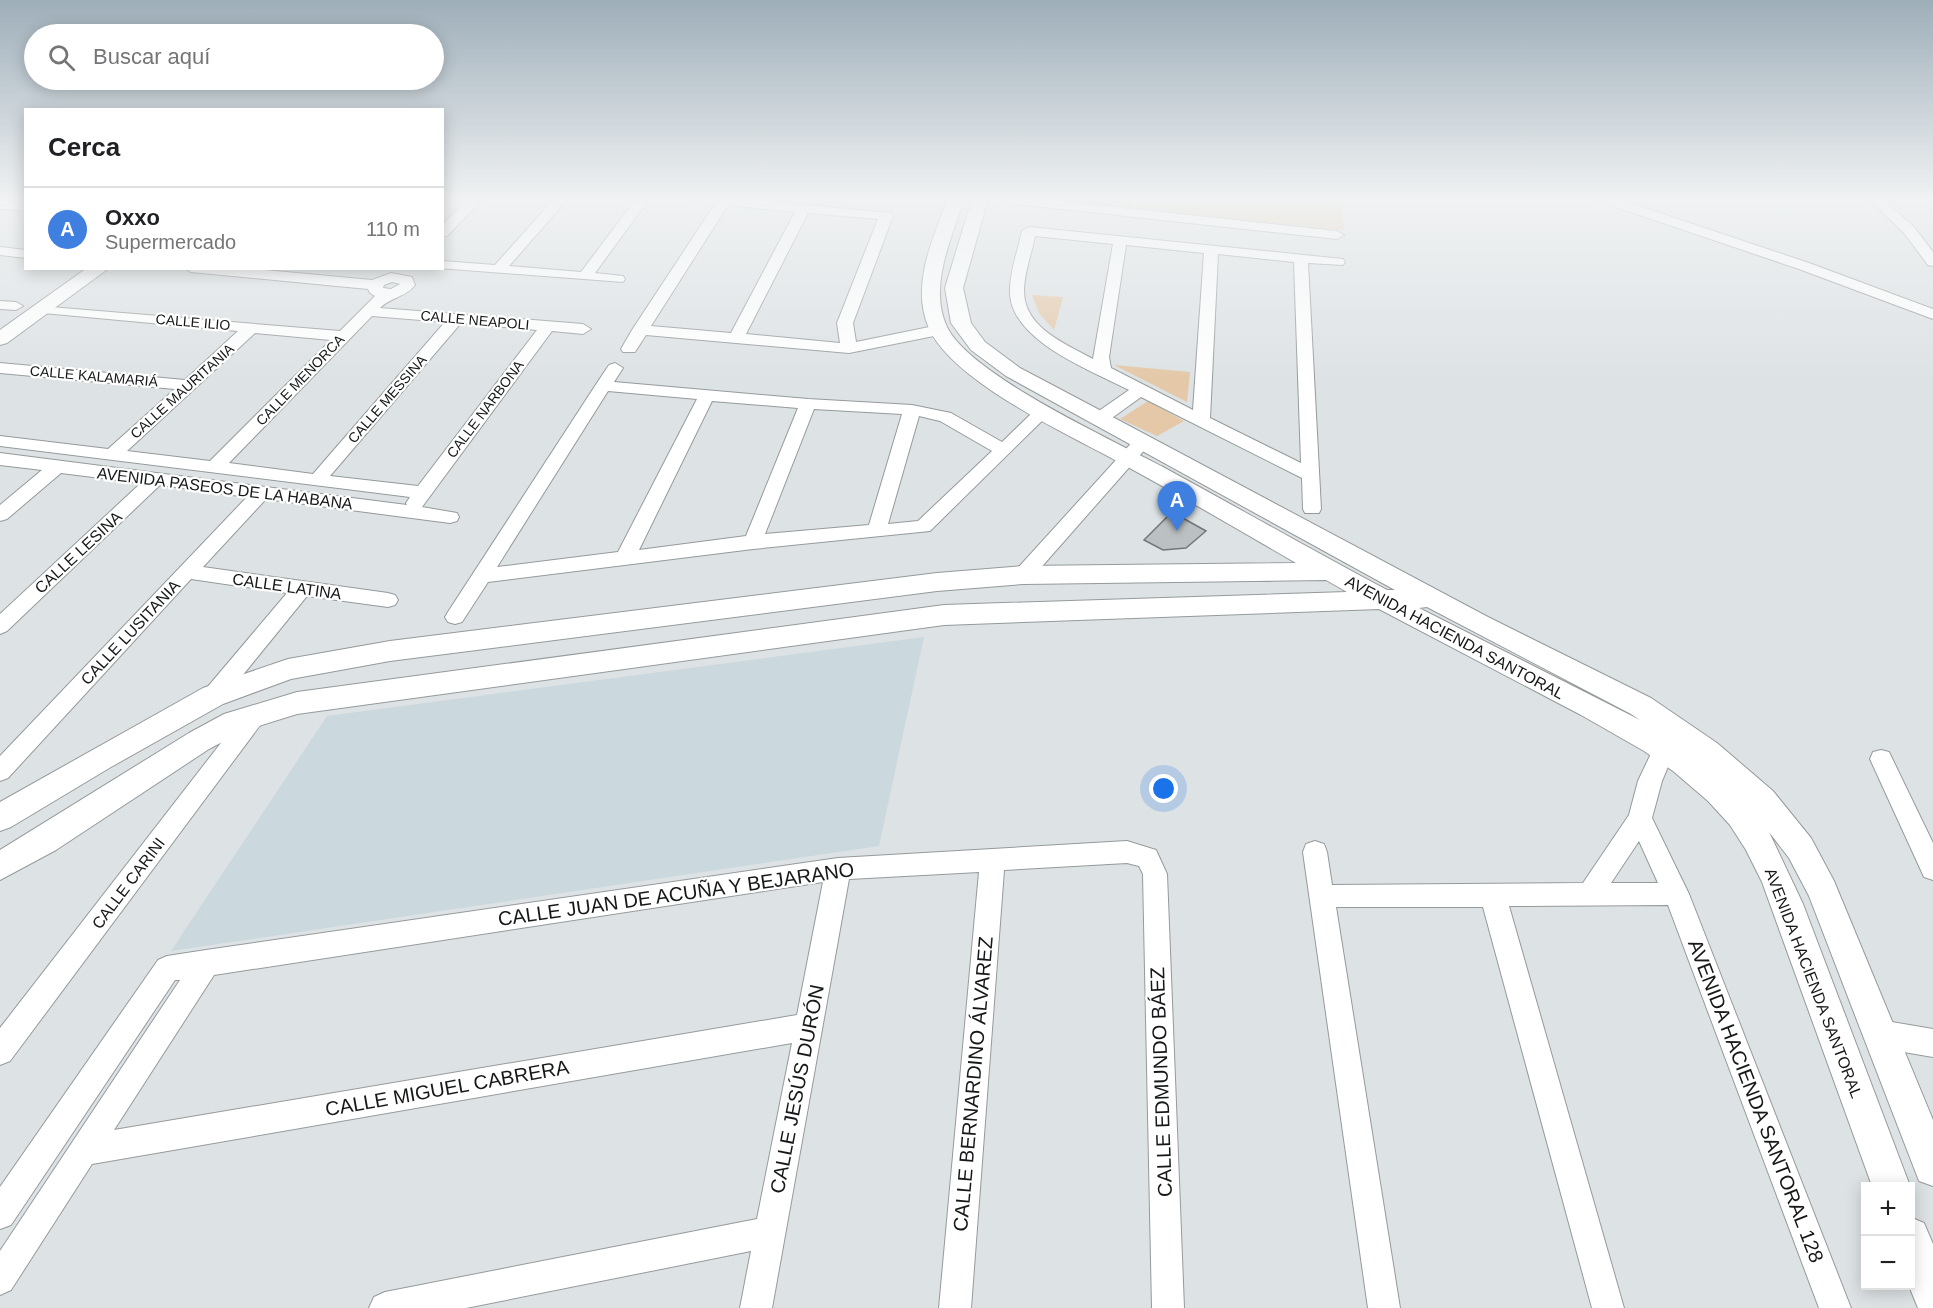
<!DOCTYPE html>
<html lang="es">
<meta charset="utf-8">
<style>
:root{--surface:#fff;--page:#f6f6f6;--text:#202124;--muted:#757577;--line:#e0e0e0;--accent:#9b671d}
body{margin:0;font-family:Helvetica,sans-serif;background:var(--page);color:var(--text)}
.controls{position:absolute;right:18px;bottom:18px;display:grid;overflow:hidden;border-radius:0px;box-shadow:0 3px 15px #0003}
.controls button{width:54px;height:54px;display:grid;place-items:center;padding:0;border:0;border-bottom:2px solid var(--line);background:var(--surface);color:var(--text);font:30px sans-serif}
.you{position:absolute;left:1164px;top:789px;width:21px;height:21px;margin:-15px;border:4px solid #fff;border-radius:50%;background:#1a73e8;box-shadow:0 0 0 9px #1a73e833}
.badge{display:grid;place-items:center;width:39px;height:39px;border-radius:50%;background:var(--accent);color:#fff;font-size:20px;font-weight:700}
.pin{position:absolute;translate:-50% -50px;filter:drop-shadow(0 2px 3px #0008)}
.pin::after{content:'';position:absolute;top:32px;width:21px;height:18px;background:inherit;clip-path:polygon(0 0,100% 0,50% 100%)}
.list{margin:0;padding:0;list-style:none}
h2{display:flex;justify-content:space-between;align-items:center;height:78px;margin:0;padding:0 24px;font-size:26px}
h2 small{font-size:20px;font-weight:400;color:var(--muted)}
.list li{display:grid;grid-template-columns:39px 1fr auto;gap:18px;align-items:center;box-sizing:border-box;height:84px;padding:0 24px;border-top:2px solid var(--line)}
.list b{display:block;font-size:22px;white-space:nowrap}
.list p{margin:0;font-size:20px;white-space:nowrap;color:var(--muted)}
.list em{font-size:20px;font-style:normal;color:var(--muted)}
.icon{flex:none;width:33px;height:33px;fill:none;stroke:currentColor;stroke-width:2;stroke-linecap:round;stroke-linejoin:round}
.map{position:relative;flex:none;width:1933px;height:1308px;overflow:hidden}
.search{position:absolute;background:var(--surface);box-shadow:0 3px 15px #0003;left:24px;top:24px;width:420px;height:66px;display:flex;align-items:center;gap:15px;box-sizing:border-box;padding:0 21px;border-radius:33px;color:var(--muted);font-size:22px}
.panel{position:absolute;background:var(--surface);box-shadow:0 3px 15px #0003;left:24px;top:108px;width:420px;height:162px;border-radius:0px}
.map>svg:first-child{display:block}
</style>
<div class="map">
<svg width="1933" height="1308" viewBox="0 0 1933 1308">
<rect width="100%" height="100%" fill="#dde2e4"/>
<path fill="#cbd8de" d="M924,637L879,846L171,951L327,716Z"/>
<path fill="#e4c8a7" d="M1041,199H1341L1344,230Z
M1032,295L1063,297L1054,330L1039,313Z
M1114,365L1190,372L1187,402Z
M1148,401L1184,421L1157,436L1120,419Z"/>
<path fill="#bbc0c3" stroke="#73787a" stroke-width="1.5" d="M1172,512L1206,531L1186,548L1163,550L1144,540Z"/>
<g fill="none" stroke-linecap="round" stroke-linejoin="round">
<defs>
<path id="minor" d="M469,199H483L447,236L442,237V225Z
M554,199H568L509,266L581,272L636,199H649L595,273L623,276L625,279L623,282L439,268H442V261L495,265Z
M694,199H741L891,213L893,216L853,323L856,342L939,325L947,330L939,335L849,353L646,335L635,352H623L621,349L632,330L715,204L695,202ZM728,205L795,212L731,333L651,326ZM808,213L878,219L837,323L840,343L746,334Z
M1000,199H1041L1337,231L1344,235L1337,239L1007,203Z
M1599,199H1618L1809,263L1933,309V319L1799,269L1601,202Z
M1869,199H1883L1914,227L1933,252V266L1928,265L1904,233Z
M0,201L26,203V211L0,209Z
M1029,227L1343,259L1345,262L1343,265L1308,263L1321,509L1319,513H1305L1303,509L1302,478L1141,397L1105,423H1093L1091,419L1093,415L1129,390C1092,371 1008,340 1010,290C1010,271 1018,250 1022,231ZM1035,236L1113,244L1093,359C1066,344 1024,328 1024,291C1024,273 1032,253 1035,236ZM1126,245L1204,253L1193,410L1111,368L1109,357ZM1218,254L1294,262L1301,463L1210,418Z
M0,247L26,250V258L0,255Z
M184,268H243L372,280L391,273L412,277L415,285C406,297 391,297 380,308L583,324L591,329L583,334L552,331L422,507L457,513L459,517L457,521L450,523L266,499L203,567L388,593L395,595L398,600L395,605L388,607L307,596L221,702L213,704L205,702L202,696L205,690L287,593L191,579L8,778L0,781V756L247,497L160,485L7,631L0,634V614L141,483L61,473L7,519L0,521V505L42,470L0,465V453L407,505L406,503L410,497L0,446V436L108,449L175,389L0,373V363L185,380L238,331L43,313L36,309L38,306L340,331L375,296L370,293L368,289L191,272ZM392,282L400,284L391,289L383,288L384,285ZM372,316L445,322L313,474L229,463ZM461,323L537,330L418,486L330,476ZM255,333L331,340L210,461L127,451Z
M0,301L16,302L23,306L16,310L0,309Z
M615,363L623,368L614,382L808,399L912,405L951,413L1002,442L1037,408H1049L1051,412L930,531L753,549L488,582L462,622L455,624L448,622L445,617L448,612L595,386L609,365ZM608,391L697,399L618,552L497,567ZM712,401L798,408L746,536L639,550ZM814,409L902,414L869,525L765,534ZM919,416L940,421L992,451L918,521L888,524Z
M1142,437L1148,438L1151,442L1148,446L1030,580L1023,582L1016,580L1013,575L1016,570L1136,438Z
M256,705L264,708L267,714L264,720L10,1061L0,1065V1028L248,708Z
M1664,741L1672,743L1675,750L1662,781L1652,818L1689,894L1851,1308H1819L1668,905L1509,906L1624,1308H1592L1483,907H1336L1400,1308H1368L1303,852L1306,844L1315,841L1324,844L1327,852L1332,885L1583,883L1629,815L1638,781L1656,743ZM1639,841L1658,883H1611Z
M1881,750L1889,752L1933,843V880L1924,877L1870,759L1873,752Z
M1127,841L1156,850L1167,874L1184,1308H1152L1143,874L1139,866L1127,863L1004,870L971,1308H939L979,872L849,879L772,1308H740L751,1251L466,1308H369L374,1297L385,1292L757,1219L792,1043L92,1164L11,1290L0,1295V1251L180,980H175L11,1225L0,1229V1187L158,960L167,956L206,950L838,858ZM823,882L797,1015L114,1130L214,975Z
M1880,1020L1933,1029V1057L1880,1048L1870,1044L1866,1034L1870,1024Z"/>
<path id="tertiary" d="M948,199H964C952,238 928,286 947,327C970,375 1113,440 1163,467C1238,508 1312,550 1387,590H1395L1006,376L971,350L951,323L945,288L972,199H988L963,288L971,323L985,342L1020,368L1090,405L1486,616L1651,698L1717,743L1773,791L1811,838L1834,881L1933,1120V1186L1919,1181L1809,896L1789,858L1769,832L1803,904L1910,1186H1872L1762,882L1746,850L1730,825L1708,801L1673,771L1644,751L1581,715L1379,609L944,625L297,714L243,731L209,749L56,850L0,880V850L189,733L224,714L297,692L944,605L1347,592L1326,580L1023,584L937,591L390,661L291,679L223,704L111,767L11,827L0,831V802L203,688L288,659L390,641L937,573L1023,566L1296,563C1239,530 1183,497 1126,466C1073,436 950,382 928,326C911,284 933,238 948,199ZM1427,607L1631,714L1640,720L1419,608Z
M87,268H109L7,343L0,345V330Z
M1910,1217L1924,1223L1933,1244V1308H1918L1909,1286Z"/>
</defs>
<use href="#minor" stroke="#959a9c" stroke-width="2"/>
<use href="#tertiary" stroke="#959a9c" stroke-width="2"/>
<use href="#minor" fill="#fff" fill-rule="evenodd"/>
<use href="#tertiary" fill="#fff" fill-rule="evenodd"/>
</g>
<linearGradient id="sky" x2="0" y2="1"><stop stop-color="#9eaeb9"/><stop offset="0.52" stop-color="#f0f2f3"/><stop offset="1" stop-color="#f0f2f3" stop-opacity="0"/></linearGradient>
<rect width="1933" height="382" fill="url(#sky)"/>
<g text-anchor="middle" stroke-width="4.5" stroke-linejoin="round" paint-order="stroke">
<g font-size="14" fill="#151718" stroke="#fff">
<text transform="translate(475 320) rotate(5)" y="5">CALLE NEAPOLI</text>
<text transform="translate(193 322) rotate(5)" y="5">CALLE ILIO</text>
<text transform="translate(94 376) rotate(5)" y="5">CALLE KALAMARIÁ</text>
<text transform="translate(300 380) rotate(-46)" y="5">CALLE MENORCA</text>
<text transform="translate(182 391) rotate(-42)" y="5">CALLE MAURITANIA</text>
<text transform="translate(387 399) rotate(-49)" y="5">CALLE MESSINA</text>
<text transform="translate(485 409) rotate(-53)" y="5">CALLE NARBONA</text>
</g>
<g font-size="16" fill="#151718" stroke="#fff">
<text transform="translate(225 488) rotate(7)" y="6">AVENIDA PASEOS DE LA HABANA</text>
<text transform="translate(78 552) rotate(-43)" y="6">CALLE LESINA</text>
<text transform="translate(287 586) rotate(8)" y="6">CALLE LATINA</text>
<text transform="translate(130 632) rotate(-47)" y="6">CALLE LUSITANIA</text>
<text transform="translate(1455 637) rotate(28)" y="6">AVENIDA HACIENDA SANTORAL</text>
<text transform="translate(128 883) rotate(-53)" y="6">CALLE CARINI</text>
<text transform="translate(1814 983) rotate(69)" y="6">AVENIDA HACIENDA SANTORAL</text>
</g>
<g font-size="20" fill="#151718" stroke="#fff">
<text transform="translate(676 894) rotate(-8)" y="7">CALLE JUAN DE ACUÑA Y BEJARANO</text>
<text transform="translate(1161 1082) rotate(-92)" y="7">CALLE EDMUNDO BÁEZ</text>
<text transform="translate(973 1084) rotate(-85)" y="7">CALLE BERNARDINO ÁLVAREZ</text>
<text transform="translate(447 1088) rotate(-10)" y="7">CALLE MIGUEL CABRERA</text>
<text transform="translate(797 1089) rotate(-79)" y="7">CALLE JESÚS DURÓN</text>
<text transform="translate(1756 1101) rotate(69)" y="7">AVENIDA HACIENDA SANTORAL 128</text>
</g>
</g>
</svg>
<div class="controls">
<button>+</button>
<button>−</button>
</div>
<div class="you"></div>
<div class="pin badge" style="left:1177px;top:531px;background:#3f7fe0">A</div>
<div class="search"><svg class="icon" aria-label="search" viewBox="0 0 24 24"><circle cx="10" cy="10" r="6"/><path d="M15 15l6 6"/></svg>Buscar aquí</div>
<section class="panel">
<h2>Cerca<small></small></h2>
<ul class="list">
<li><span class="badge" style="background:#3f7fe0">A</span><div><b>Oxxo</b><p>Supermercado</p></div><em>110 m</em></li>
</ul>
</section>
</div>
